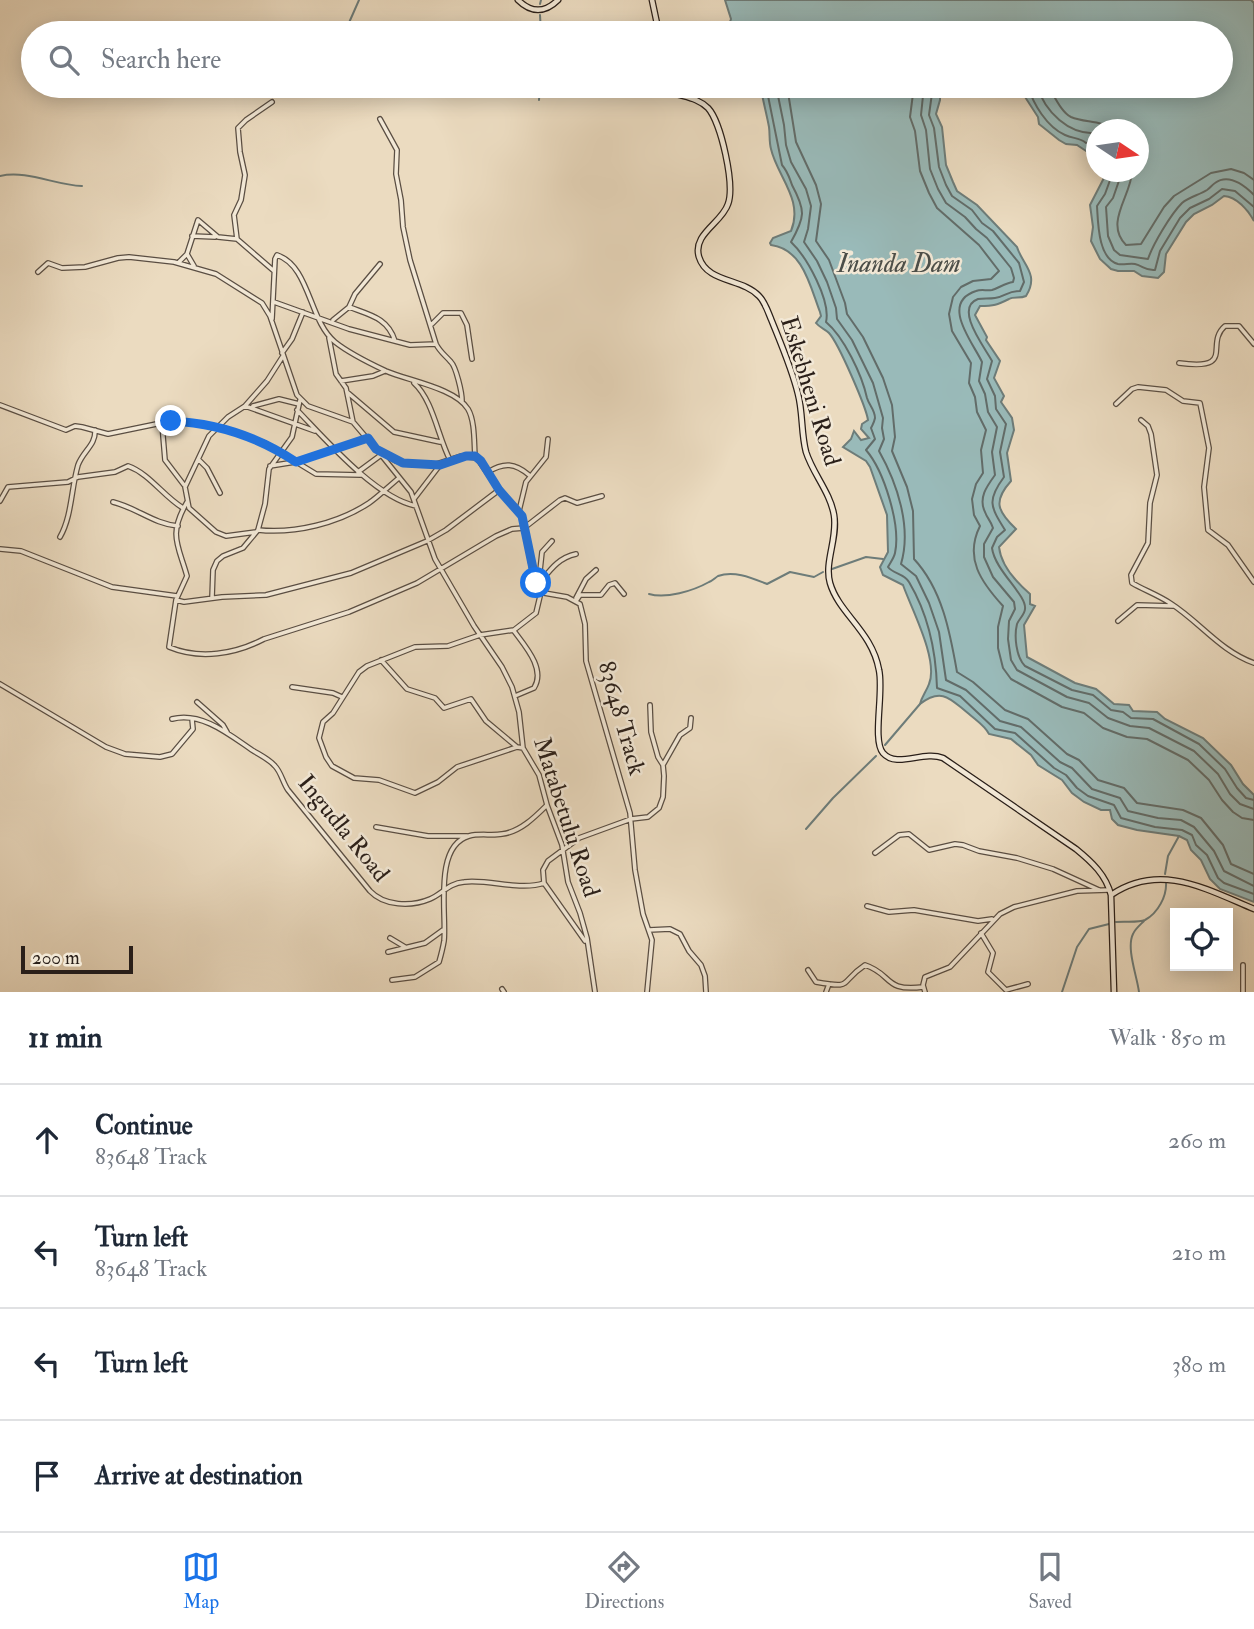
<!DOCTYPE html>
<meta charset="utf-8">
<style>
:root{--surface:#fff;--page:#f2f2f3;--text:#1f2937;--muted:#747a83;--line:#e0e1e3;--accent:#1a73e8}
body{margin:0;font-family:"IM FELL Double Pica",serif;background:var(--page);color:var(--text)}
.controls{position:absolute;right:21px;bottom:21px;display:grid;overflow:hidden;border-radius:0px;box-shadow:0 4px 18px #0003}
.controls button{width:63px;height:63px;display:grid;place-items:center;padding:0;border:0;border-bottom:2px solid var(--line);background:var(--surface);color:var(--text);font:35px sans-serif}
.compass{position:absolute;left:1086px;top:119px;width:63px;height:63px;border-radius:50%;background:var(--surface);box-shadow:0 4px 18px #0003;rotate:103deg}
.scale{position:absolute;left:21px;bottom:18px;width:112px;box-sizing:border-box;padding-left:7px;border:4px solid #2a1f19;border-top:0;font-size:19px;line-height:24px;white-space:nowrap;color:#2a1f19;-webkit-text-stroke:5px #f2e8d6;paint-order:stroke}
.stop{position:absolute;width:21px;height:21px;margin:-16px;border:5px solid #1a73e8;border-radius:50%;background:#fff}
.stop.end{background:#1a73e8;border-color:#fff;box-shadow:0 2px 7px #0008}
.list{margin:0;padding:0;list-style:none}
h2{display:flex;justify-content:space-between;align-items:center;height:91px;margin:0;padding:0 28px;font-size:30px}
h2 small{font-size:23px;font-weight:400;color:var(--muted)}
.list li{display:grid;grid-template-columns:46px 1fr auto;gap:21px;align-items:center;box-sizing:border-box;height:112px;padding:0 28px;border-top:2px solid var(--line)}
.list b{display:block;font-size:26px;white-space:nowrap}
.list p{margin:0;font-size:23px;white-space:nowrap;color:var(--muted)}
.list em{font-size:23px;font-style:normal;color:var(--muted)}
.icon{flex:none;width:38px;height:38px;fill:none;stroke:currentColor;stroke-width:2;stroke-linecap:round;stroke-linejoin:round}
.map{position:relative;flex:none;width:1254px;height:992px;overflow:hidden}
.search{position:absolute;background:var(--surface);box-shadow:0 4px 18px #0003;left:21px;right:21px;top:21px;height:77px;display:flex;align-items:center;gap:18px;box-sizing:border-box;padding:0 24px;border-radius:38px;color:var(--muted);font-size:26px}
.sheet{height:539px;background:var(--surface)}
nav{display:flex;justify-content:space-around;align-items:center;box-sizing:border-box;height:98px;border-top:2px solid var(--line);background:var(--surface);font-size:19px;color:var(--muted)}
nav a{display:grid;justify-items:center;gap:4px}
nav .on{color:var(--accent)}
.map>svg:first-child{display:block}
</style>
<div class="map">
<svg width="1254" height="992" viewBox="0 0 1254 992">
<rect width="100%" height="100%" fill="#ebdbc0"/>
<filter id="stains"><feTurbulence type="fractalNoise" baseFrequency=".00286" numOctaves="4"/><feColorMatrix values="0 0 0 0 .2 0 0 0 0 .09 0 0 0 0 .02 0 0 0 .5 -.17"/></filter>
<radialGradient id="worn" r=".72"><stop offset=".6" stop-color="#630" stop-opacity="0"/><stop offset="1" stop-color="#630" stop-opacity=".3"/></radialGradient>
<path fill="#99bab9" stroke="#6d7c79" stroke-width="2" d="M725,0H1251L1254,3V221C1248,210 1237,197 1224,196L1212,205L1194,214L1186,222L1166,254L1164,272L1158,278L1142,276L1134,271H1118L1111,269L1100,259L1091,241L1093,227L1090,205L1107,172H1138V130H1096V147L1086,151L1077,145L1066,144L1059,140L1039,124L1038,117L1018,86H1221V33H726L731,19Z
M758,86H940V100L936,114L942,127L946,165L953,182L957,191L977,205L1017,247C1022,264 1040,274 1026,296C1020,299 1014,296 1009,299C997,305 994,306 980,306L975,315L987,337L986,340L1000,361L994,378L1004,396L1001,402L1012,418L1014,430L1007,453L1011,481C993,501 997,511 1016,529L999,547C1001,565 1016,582 1030,594V604L1035,606L1024,625L1027,657L1075,683L1096,689L1114,704L1129,705L1133,711L1157,712L1165,719L1203,738L1231,765L1243,784L1254,795V902L1220,889L1210,879L1201,860L1191,850L1187,840L1179,836L1137,830L1118,825L1112,819L1110,810H1101L1084,802L1072,793L1062,780L1038,765L1031,755L1011,739L989,734C985,726 977,721 969,714C952,701 943,686 920,704C922,696 926,692 929,684C939,660 911,608 903,585L883,575L880,567L888,552L887,515L870,467L866,461L843,447L851,439L854,431L861,440L869,438L861,429L862,424L868,420C866,407 839,344 829,333C825,329 820,328 816,323L821,316L820,312C810,286 803,249 771,245L770,243L773,238L791,231C804,200 777,176 771,149C769,142 770,134 769,127C767,116 764,105 762,94Z"/>
<g fill="none" stroke-linecap="round" stroke-linejoin="round">
<path stroke="#626c69" stroke-width="2" d="M766,86L782,165C788,172 789,177 792,185C806,211 805,217 791,242C807,257 831,301 826,322C844,337 862,375 867,398C869,405 875,410 875,418C874,423 873,424 871,428L875,439L866,450C884,471 901,525 895,553C894,558 890,563 888,567C893,574 904,573 909,582C928,614 936,651 937,688L960,696L995,729L1015,733L1054,768L1066,775L1077,788L1088,796L1114,805L1121,818L1155,827L1182,830L1192,835L1196,845L1207,855L1218,878L1224,883L1254,894
M776,86L784,125L786,145L791,162L806,189L811,206L808,229L804,242L817,261L827,282L836,308L837,319L852,340L873,383L883,418L882,428L884,439L879,451C897,483 912,527 901,564L916,576L929,603L939,632L946,680L966,690L1000,721L1021,727L1060,762L1072,768L1092,789L1120,798L1128,811L1158,818L1181,820L1194,827L1214,851L1224,871L1254,886
M787,86L796,142L816,185L821,204L816,241L829,260L845,303L847,314L863,337L883,378L892,405L895,437L892,451L907,487L913,511L914,559C942,589 950,632 957,672L973,682L1005,710L1028,719L1067,754L1079,760L1098,780L1124,788L1137,803L1183,810L1201,818L1223,845L1231,864L1254,874
M914,86L910,117L915,131L920,171L929,193L937,208L979,245L999,271L991,279L973,281L961,287L953,297L949,314L952,331L971,363L969,383L975,397L977,412L986,430L981,450L983,473L976,484L972,499L974,515L980,526C964,558 981,582 1003,606L998,627V648L1003,668L1011,679L1062,707L1084,713L1103,728L1127,737L1147,739L1188,760L1209,780L1222,800L1233,812L1242,818L1254,820
M924,86L921,115L926,130L930,169L938,189L946,203L965,217L976,229L987,238L1011,268L1014,278L1013,282C1005,283 999,288 992,290C987,291 981,289 976,291C939,303 974,344 982,362L979,381L985,394L988,412L997,427L992,452L995,475C987,486 978,498 985,512C987,518 991,521 993,528L984,544V557L993,577L1014,602L1015,609L1009,621L1008,639L1011,660L1017,670L1067,697L1089,703L1108,718L1130,726L1149,728L1194,751L1218,774L1230,794L1240,804L1254,809
M933,86L929,115L934,128L939,167L946,185L952,196L972,210L982,223L993,231L1019,263L1024,282L1020,291C1007,291 1005,297 995,298C989,299 983,298 978,299C953,308 986,349 992,361L987,379L995,396L996,409L1006,424L1000,452L1004,477C987,500 990,506 1005,530L997,537L992,548C995,571 1027,595 1025,609C1025,614 1019,619 1017,624C1014,636 1016,657 1025,666L1072,690L1093,695L1111,710L1123,712L1131,718L1153,719L1199,744L1225,769L1237,788L1246,798L1254,800
M1028,86C1033,104 1047,127 1065,135C1073,139 1079,137 1086,143L1096,141
M1037,86C1045,112 1069,135 1096,133
M1048,86C1054,95 1061,112 1071,117C1085,123 1101,120 1114,130
M1113,172L1105,194L1097,206C1098,222 1098,259 1118,264C1124,265 1130,263 1135,264C1143,266 1146,271 1155,270L1160,251L1180,218L1190,208L1209,199L1222,189L1235,191L1254,207
M1122,172L1113,198L1106,207L1108,236L1114,250L1120,255L1148,259C1153,244 1171,214 1182,203C1189,197 1199,195 1207,190C1210,188 1212,185 1215,183C1229,173 1244,185 1254,195
M1132,172C1131,196 1104,223 1126,245L1141,244L1164,207L1174,196L1211,173L1231,169L1244,173L1254,180"/>
<path stroke="#6d7c79" stroke-width="2" d="M540,4L541,0
M540,15L541,33
M348,25L359,0
M539,100L540,86
M0,176C27,170 55,185 82,186
M832,569L866,557L883,559
M649,594C666,599 693,591 709,582C712,581 715,578 718,576C734,570 752,578 767,584L790,572L814,577L823,572
M885,745L920,704
M806,829L833,798L876,756
M1165,874L1168,856L1179,836
M1116,922C1124,921 1138,923 1145,920C1158,913 1167,896 1166,882
M1062,992L1077,947L1089,929L1109,924
M1139,992C1137,976 1126,948 1133,934C1135,929 1140,925 1144,921"/>
<defs>
<path id="street" d="M272,102L246,120L238,128L240,152L245,175L241,200L234,215L237,239L274,271
M380,119L397,150L396,174L401,200L403,227L410,260L436,344C440,352 445,355 451,362C456,367 462,392 462,401
M192,236L215,237
M187,254L194,266
M178,263L187,254L198,220L218,237L237,239
M38,272L48,263L62,268L85,267L118,258L129,257L174,262L216,274L262,303L270,316L297,395L308,406L353,422L376,449L396,461L406,464L433,465L461,456L477,458L499,490L522,515L533,575L538,587L544,593L567,597L580,604L585,624L586,661L630,813L635,870L643,914L652,940L647,992
M274,302L349,329L410,345L436,344
M349,307C370,315 388,318 395,341
M272,319L275,259L277,255C310,266 309,321 335,342C350,354 369,363 386,371C409,381 455,388 468,409C475,421 474,442 475,456
M333,320L349,307L355,294L380,264
M432,324L443,313H461L467,325L472,359
M329,338L336,374L346,388L353,422
M282,353L292,339L303,312
M1179,363C1237,371 1204,344 1225,326H1239L1254,344
M341,381L373,376L385,371
M414,383C433,400 438,437 450,460
M347,392L394,432L440,442
M1116,404L1132,389L1138,387L1166,390L1183,401L1200,403L1209,448L1204,487L1208,530L1228,545L1254,582
M0,405L66,430L75,426L82,427L108,434L171,421L186,422L225,429L265,443L316,474L361,475
M245,406L315,431
M253,406L279,399L299,404
M297,410C326,440 376,498 416,506
M1141,420L1148,426L1151,434L1157,475L1150,503L1148,543L1131,575L1132,583C1144,590 1158,595 1170,603C1200,622 1220,651 1254,663
M162,424L165,460L184,485
M378,451L411,492L435,559L474,626L502,667L512,687L519,712L523,748L539,775L547,805L562,845L568,882L580,913L587,938L595,992
M199,460L207,468L220,493
M270,466L301,461L368,438
M358,472L381,455
M488,472C504,462 515,463 529,475
M414,499L440,465
M0,501L8,487L68,482L78,477L115,472L128,466C150,474 163,496 183,508
M113,502C137,508 154,524 178,526
M187,502C168,535 178,544 187,576L176,600L169,647C200,660 235,654 264,639L349,612L417,583L496,536L512,529L524,528L560,500L565,498L577,503L602,496
M519,511L526,482L546,457L548,439
M258,530C295,534 339,523 369,503C379,496 389,486 399,478
M256,532L226,536L216,532L189,508L185,487L209,436L228,417L245,406L267,381L283,356
M60,537C72,516 71,489 78,465C83,451 96,445 95,430
M0,549L21,551L112,587L177,596
M539,580L542,552L552,541
M537,586C549,572 557,558 576,554
M212,598L213,570L217,561L223,556L243,548L258,530L265,504L269,469L292,437L300,400
M576,598L586,579L596,570
M176,600L184,602L222,597L266,595L351,573L427,541L446,530L499,490
M576,601L580,595H601L609,585L615,583L624,594
M1118,621L1137,605L1173,606
M514,631C525,646 546,669 534,688L515,696
M381,660L407,689L435,698L444,708L471,699L486,721L517,747L523,748
M0,684L106,747L125,754L160,757L172,754L193,729L192,719
M292,687L333,693L342,697
M197,702L223,725L227,732
M172,719C201,711 230,735 252,750C260,755 269,759 275,766C281,772 283,783 288,790L370,891C384,906 411,907 430,899C442,894 449,883 464,882C490,879 520,891 544,883L543,870L548,861L579,838L631,819L648,817L659,808L663,797L664,776L663,765L658,757L651,732L650,705
M517,747L457,767L438,782L415,793L379,780L354,778L332,766L326,757L319,738L323,722L333,713L359,672L367,666L415,647L448,646L480,635L514,630L536,613L541,592
M663,765L680,735L690,728L691,718
M376,827L428,836H467
M875,853L899,835L909,834L929,850L955,844L963,845L979,851L1017,858L1053,869L1099,890
M544,883L585,941
M867,906L889,912L914,910L978,921L992,919
M649,930L670,929L680,934L689,951L701,965L705,976L706,992
M981,933L993,953L988,972L1006,990L1028,984
M390,938L405,947
M388,952L425,943L443,930
M1243,965V992
M808,970L816,982C855,989 838,983 865,965C893,974 883,992 923,987
M392,980L415,977L439,962C441,955 443,947 444,941C447,915 433,846 469,836C480,833 492,836 502,834C520,832 535,817 547,805
M502,989L504,992
M826,992L829,984
M925,992L923,985L925,977L950,967L1000,914L1014,907L1077,891L1109,890"/>
<path id="secondary" d="M518,0C531,13 545,13 558,0
M652,0L659,33
M661,86C674,98 694,94 708,108C721,122 735,185 728,204C722,223 692,234 699,257C707,283 742,278 759,296C765,302 768,312 771,319C781,344 792,369 798,394C803,413 801,433 806,452C813,474 830,492 834,515C838,538 824,562 830,583C839,614 872,631 879,670C884,692 872,740 883,753C897,769 923,750 943,758L1076,849C1092,862 1106,875 1111,895L1114,992
M1111,895C1160,862 1206,889 1254,909"/>
</defs>
<use href="#street" stroke="#5a4e43" stroke-width="6"/>
<use href="#secondary" stroke="#2a1f19" stroke-width="7"/>
<use href="#street" stroke="#f2e8d6" stroke-width="3.5"/>
<use href="#secondary" stroke="#f2e8d6" stroke-width="4.5"/>
</g>
<g fill="none" stroke-linecap="round" stroke-linejoin="round">
<path stroke="#1a73e8" stroke-width="9" d="M171,421C217,423 257,436 296,462L368,438L376,449L403,463L440,465L466,456H475L481,461L499,490L522,516L536,583"/>
</g>
<g text-anchor="middle" stroke-width="5" stroke-linejoin="round" paint-order="stroke">
<g font-size="24" fill="#2a1f19" stroke="#f2e8d6">
<text transform="translate(811 391) rotate(73)" y="8">Eskebheni Road</text>
<text transform="translate(622 718) rotate(74)" y="8">83648 Track</text>
<text transform="translate(567 817) rotate(72)" y="8">Matabetulu Road</text>
<text transform="translate(344 828) rotate(51)" y="8">Ingudla Road</text>
</g>
<g font-size="26" font-style="italic" fill="#4b4e49" stroke="#f2e8d6">
<text x="899" y="272">Inanda Dam</text>
</g>
</g>
<rect width="100%" height="100%" filter="url(#stains)"/>
<rect width="100%" height="100%" fill="url(#worn)"/>
</svg>
<div class="controls">
<button><svg class="icon" aria-label="locate" viewBox="0 0 24 24"><circle cx="12" cy="12" r="6"/><path d="M12 2v4M12 18v4M2 12h4M18 12h4"/></svg></button>
</div>
<svg class="compass" viewBox="-18 -18 36 36"><path d="M0-13l5 13h-10z" fill="#e53935"/><path d="M0 13l5-13h-10z" fill="#747a83"/></svg>
<div class="scale">200 m</div>
<div class="stop" style="left:536px;top:583px"></div>
<div class="stop end" style="left:171px;top:421px"></div>
<div class="search"><svg class="icon" aria-label="search" viewBox="0 0 24 24"><circle cx="10" cy="10" r="6"/><path d="M15 15l6 6"/></svg>Search here</div>
</div>
<section class="sheet">
<h2>11 min<small>Walk · 850 m</small></h2>
<ul class="list">
<li><svg class="icon" aria-label="ahead" viewBox="0 0 24 24"><path d="M12 20V5M6 11l6-6 6 6"/></svg><div><b>Continue</b><p>83648 Track</p></div><em>260 m</em></li>
<li><svg class="icon" aria-label="left" viewBox="0 0 24 24"><path d="M17 20v-9H6M10 6l-5 5 5 5"/></svg><div><b>Turn left</b><p>83648 Track</p></div><em>210 m</em></li>
<li><svg class="icon" aria-label="left" viewBox="0 0 24 24"><path d="M17 20v-9H6M10 6l-5 5 5 5"/></svg><div><b>Turn left</b></div><em>380 m</em></li>
<li><svg class="icon" aria-label="arrive" viewBox="0 0 24 24"><path d="M6 21V4h12l-3 4 3 4H6"/></svg><div><b>Arrive at destination</b></div></li>
</ul>
</section>
<nav>
<a class="on"><svg class="icon" aria-label="map" viewBox="0 0 24 24"><path d="M3 6l6-2 6 2 6-2v14l-6 2-6-2-6 2zM9 4v14M15 6v14"/></svg>Map</a>
<a><svg class="icon" aria-label="directions" viewBox="0 0 24 24"><path d="M12 3l9 9-9 9-9-9zM9 14v-3h6M13 9l2 2-2 2"/></svg>Directions</a>
<a><svg class="icon" aria-label="saved" viewBox="0 0 24 24"><path d="M7 4h10v16l-5-4-5 4z"/></svg>Saved</a>
</nav>
